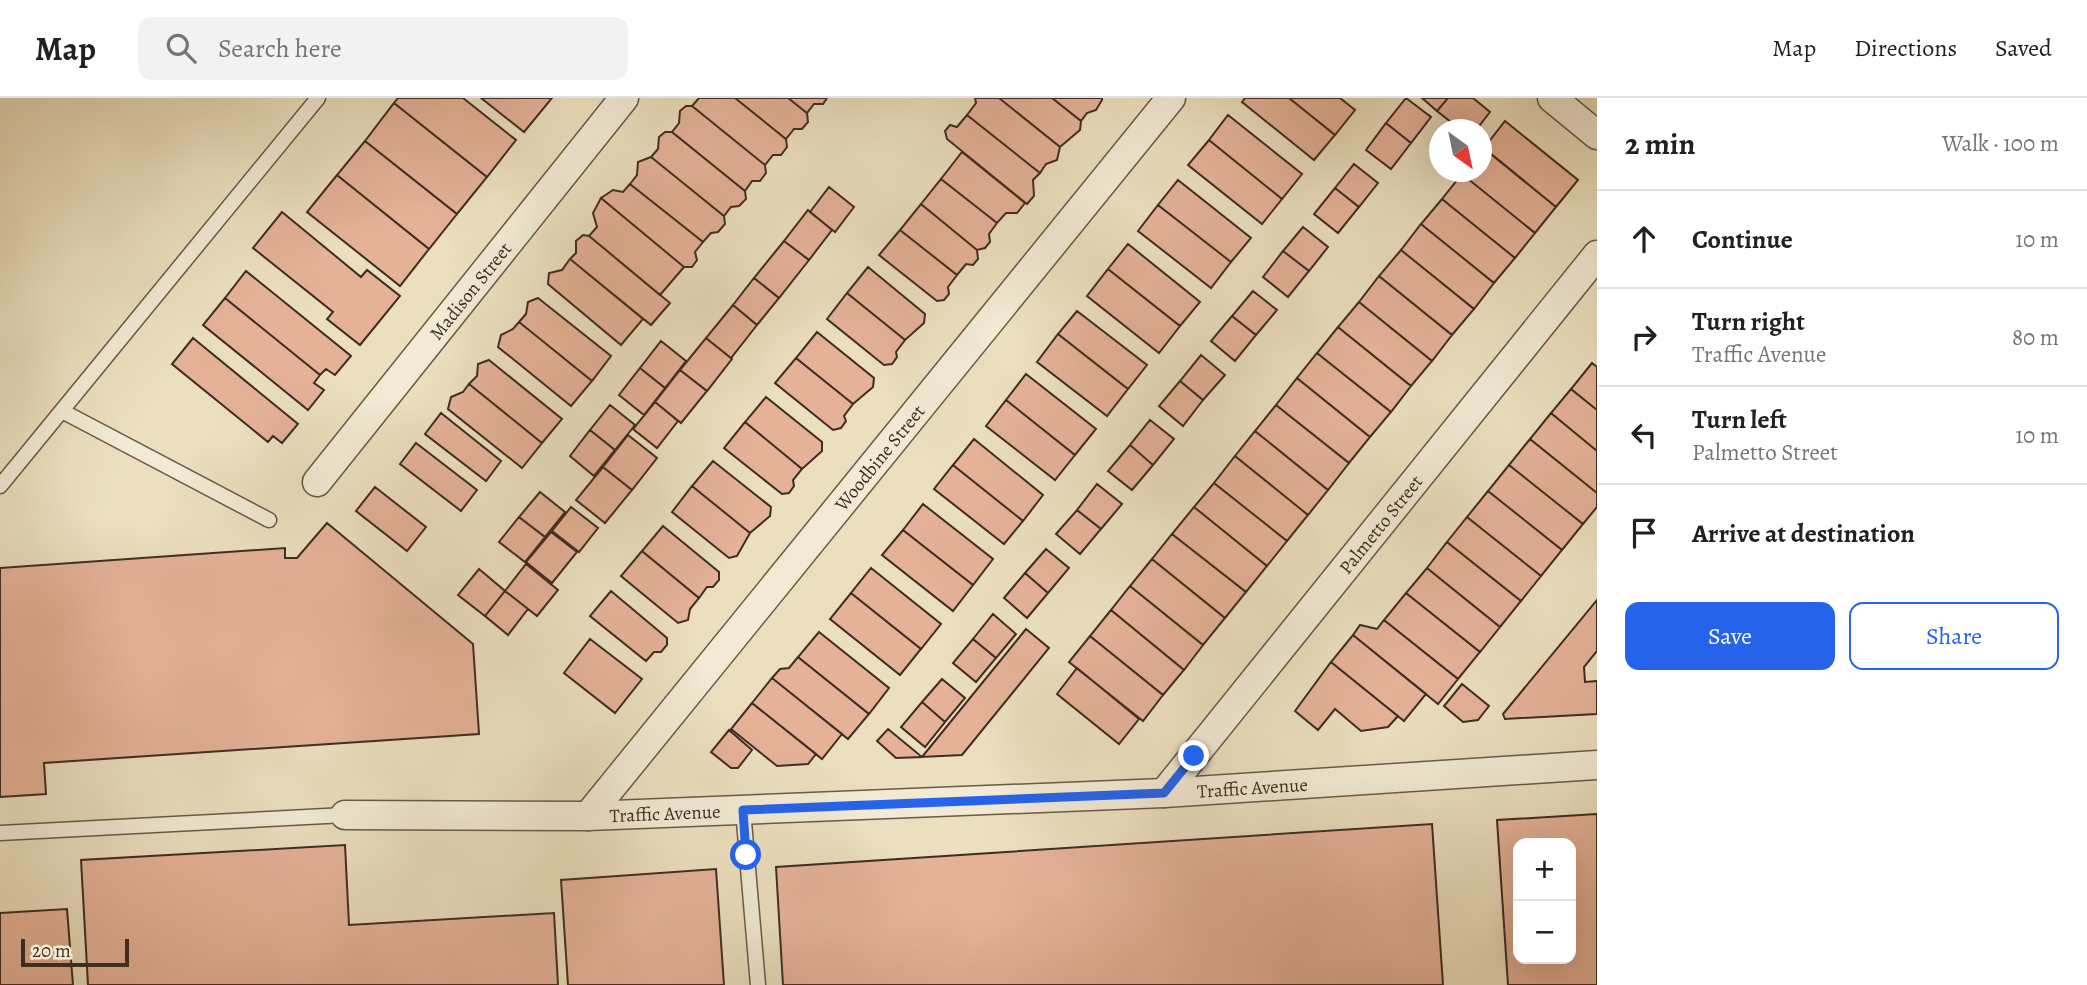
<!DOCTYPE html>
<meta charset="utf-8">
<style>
:root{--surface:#fff;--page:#f2f2f2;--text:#202124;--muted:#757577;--line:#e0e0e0;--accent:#2563eb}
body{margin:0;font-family:Alegreya,serif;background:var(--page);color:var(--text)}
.controls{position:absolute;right:21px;bottom:21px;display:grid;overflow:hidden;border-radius:14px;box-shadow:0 7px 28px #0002}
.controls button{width:63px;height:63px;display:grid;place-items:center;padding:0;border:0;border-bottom:2px solid var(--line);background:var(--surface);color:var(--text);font:35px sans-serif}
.compass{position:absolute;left:1429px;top:21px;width:63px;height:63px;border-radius:50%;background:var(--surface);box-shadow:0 7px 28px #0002;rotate:147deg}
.scale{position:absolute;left:21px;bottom:18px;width:108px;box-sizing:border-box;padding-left:7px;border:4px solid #3f2d20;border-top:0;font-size:19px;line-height:24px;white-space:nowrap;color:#3f2d20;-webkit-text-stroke:5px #f2ead5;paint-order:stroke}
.stop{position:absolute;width:21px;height:21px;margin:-16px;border:5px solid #2563eb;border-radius:50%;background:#fff}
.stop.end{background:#2563eb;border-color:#fff;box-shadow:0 2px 7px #0008}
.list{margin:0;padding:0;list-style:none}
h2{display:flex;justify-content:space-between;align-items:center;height:91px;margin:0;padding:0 28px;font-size:30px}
h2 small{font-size:23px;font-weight:400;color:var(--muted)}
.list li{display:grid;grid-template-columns:46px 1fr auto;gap:21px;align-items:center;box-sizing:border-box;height:98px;padding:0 28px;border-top:2px solid var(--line)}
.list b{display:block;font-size:26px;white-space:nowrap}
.list p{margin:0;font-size:23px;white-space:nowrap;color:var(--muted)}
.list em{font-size:23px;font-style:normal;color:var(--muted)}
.actions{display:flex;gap:14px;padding:21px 28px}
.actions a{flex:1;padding:16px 0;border:2px solid var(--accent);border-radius:14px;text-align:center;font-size:24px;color:var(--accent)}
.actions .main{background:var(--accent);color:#fff}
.icon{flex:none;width:38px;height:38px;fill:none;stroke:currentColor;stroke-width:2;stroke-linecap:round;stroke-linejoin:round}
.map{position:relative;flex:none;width:1597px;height:887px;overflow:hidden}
header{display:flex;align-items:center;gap:42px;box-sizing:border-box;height:98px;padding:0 35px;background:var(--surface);border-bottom:2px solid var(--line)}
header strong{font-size:33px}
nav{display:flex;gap:38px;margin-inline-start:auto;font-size:24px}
.search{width:490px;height:63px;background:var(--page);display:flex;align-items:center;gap:18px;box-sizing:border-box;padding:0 24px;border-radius:14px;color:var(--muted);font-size:26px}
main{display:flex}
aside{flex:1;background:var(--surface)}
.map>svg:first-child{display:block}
</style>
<header>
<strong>Map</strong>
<div class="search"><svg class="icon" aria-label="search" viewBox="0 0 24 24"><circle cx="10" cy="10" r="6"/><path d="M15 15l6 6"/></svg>Search here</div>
<nav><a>Map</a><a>Directions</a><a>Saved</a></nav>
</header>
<main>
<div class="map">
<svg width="1597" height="887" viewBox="0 0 1597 887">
<rect width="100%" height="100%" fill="#ebdfbf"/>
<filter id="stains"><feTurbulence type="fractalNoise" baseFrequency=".00286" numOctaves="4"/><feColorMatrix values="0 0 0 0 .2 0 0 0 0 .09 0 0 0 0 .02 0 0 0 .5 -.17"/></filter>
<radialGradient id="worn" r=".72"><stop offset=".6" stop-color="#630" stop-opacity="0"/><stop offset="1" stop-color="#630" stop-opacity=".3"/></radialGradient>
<path fill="#e5b298" stroke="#3f2d20" stroke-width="2" fill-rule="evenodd" d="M398,0H463L516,42L487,79L394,5Z
M481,0H552L524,34Z
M699,0H735L786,41L787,49L781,57H773L765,67L692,8Z
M735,0H788L807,15L808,24L802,31H794L786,41Z
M788,0H827L823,6H814L807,15Z
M975,0H999L1060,49L1057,62L1046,66L1040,75L967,17L976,5Z
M999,0H1052L1081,23L1080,32L1060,49Z
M1052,0H1102V2L1096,12L1087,15L1081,23Z
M1245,0H1289L1335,37L1314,62L1242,4Z
M1289,0H1340L1355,12L1335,37Z
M1406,0L1431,19L1411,45L1386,25Z
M1422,0H1448L1437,13Z
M1448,0H1473L1490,14L1476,32H1461L1437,13Z
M394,5L487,79L457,116L365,43Z
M686,8H692L765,67L766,75L760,83H752L745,93L672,34L679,25L680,13Z
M967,17L1040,75L1033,82L1034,98L1027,106L947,41L945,33L950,27L957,29Z
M1228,17L1302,76L1282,101L1209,42Z
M1505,23L1578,82L1556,109L1484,50Z
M1386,25L1411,45L1391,71L1366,52Z
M665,34H672L745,93L746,101L739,108L731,109L724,118L651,59L658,51L659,39Z
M1209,42L1282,101L1262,126L1188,67Z
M365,43L457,116L429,151L337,77Z
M1482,49L1556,109L1535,135L1462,76L1482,74Z
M962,54L1025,105L1017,115H1006L997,125L941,81Z
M651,59L724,118L725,126L718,134L711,135L703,144L630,86L637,77L638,64Z
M1354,66L1378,85L1359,109L1335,90Z
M1462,76L1535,135L1515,160L1442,101Z
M337,77L429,151L400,188L307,114Z
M941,81L997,125L989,136L990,144L985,150L977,152L921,106Z
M1178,82L1251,140L1231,164L1158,107Z
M630,86L703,144L695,154L697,162L692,169H684L601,100L613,92L623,94Z
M829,89L854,109L835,134L810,114Z
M1335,90L1359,109L1338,135L1314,116Z
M601,100L684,169L660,197L589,138L597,129L593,115Z
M1442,101L1515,160L1494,185L1421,126Z
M921,106L977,152L978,161L973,167L966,166L957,177L900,132Z
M1158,107L1231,164L1211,190L1138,133Z
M808,112L832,132L809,162L784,143Z
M282,114L361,179L367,172L400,198L360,247L327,221L333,214L253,150Z
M1421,126L1494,185L1474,211L1401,152Z
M1303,129L1328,149L1309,173L1283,153Z
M900,132L957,177L948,189L949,196L944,202L937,203L879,157Z
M583,137L589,138L670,205L651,227L570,161L576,155V143Z
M784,143L809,162L779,200L754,180Z
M1128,146L1200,204L1180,228L1108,171Z
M1401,152L1474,211L1452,237L1379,178Z
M1283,153L1309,173L1288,199L1263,179Z
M570,161L643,221L621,247L548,186L549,175L562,172Z
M868,169L925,216L924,225L905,242L847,195Z
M1108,171L1180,228L1159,255L1087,198Z
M246,173L351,258L335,277L326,271L320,277L225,200Z
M1379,178L1452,237L1432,263L1359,204Z
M754,180L779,200L757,227L733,207Z
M1253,193L1277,212L1256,237L1232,218Z
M847,195L905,242L896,254L897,259L892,266L884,267L827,221Z
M225,200L320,277L314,285L324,292L308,312L203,227Z
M538,200L611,258L592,283L519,224L526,216L528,204Z
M1359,204L1432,263L1411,288L1338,229Z
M733,207L757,227L731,260L706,240Z
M1077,213L1147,267L1128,291L1058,236Z
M1232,218L1256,237L1235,263L1211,243Z
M519,224L592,283L571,308L498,249L501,237L513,231Z
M1338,229L1411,288L1391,314L1317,255Z
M817,234L874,280L873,289L853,306L796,260Z
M1058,236L1128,291L1107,318L1037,264Z
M193,240L298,326L282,345L273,338L268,344L172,266Z
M706,240L732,261L707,293L680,272Z
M661,243L686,263L665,290L640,270Z
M1317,255L1391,314L1370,339L1297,280Z
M1201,257L1225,277L1203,302L1180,283Z
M796,260L853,306L844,318L846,323L841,330L833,332L775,285Z
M489,262L562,321L542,345L469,286L477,278L478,266Z
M1592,265L1597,269V312L1571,291Z
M640,270L665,290L644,317L619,297Z
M680,272L707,293L681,325L655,304Z
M1026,276L1096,331L1075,357L1006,302Z
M1297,280L1370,339L1349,365L1276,307Z
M1180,283L1203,302L1183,328L1159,308Z
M469,286L542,345L522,370L448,311L451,299L463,294Z
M1571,291L1597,312V353L1551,315Z
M766,299L822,344V353L802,371L745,324Z
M1006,302L1075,357L1055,382L986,328Z
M655,304L678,323L657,350L633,331Z
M610,307L635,327L615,352L590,332Z
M1276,307L1349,365L1328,392L1255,333Z
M441,315L501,363L486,383L425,336Z
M1551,315L1597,353V395L1530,341Z
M1150,322L1174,341L1153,367L1130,347Z
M745,324L802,371L793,382L794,388L789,395L782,396L724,350Z
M590,332L615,352L594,378L570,358Z
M1255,333L1328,392L1308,417L1235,358Z
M628,337L657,360L632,392L603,369Z
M974,341L1043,397L1023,423L953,367Z
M1530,341L1597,395V409L1583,426L1509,367Z
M416,345L477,392L461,413L400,366Z
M1130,347L1153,367L1132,392L1108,373Z
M1235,358L1308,417L1287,443L1214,385Z
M713,363L771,409L770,418L750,435L692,388Z
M953,367L1023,423L1004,446L934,391Z
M1509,367L1583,426L1562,452L1488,393Z
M603,369L632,392L605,425L576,402Z
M1214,385L1287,443L1267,468L1194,409Z
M1097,386L1122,406L1101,431L1077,412Z
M692,388L750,435L737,458L729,460L672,414Z
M375,389L426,429L407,453L356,413Z
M1488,393L1562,452L1541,478L1467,419Z
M540,394L565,414L545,439L519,419Z
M923,406L993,461L973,487L903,432Z
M571,409L598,430L579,454L552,433Z
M1194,409L1267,468L1246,494L1172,436Z
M1077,412L1101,431L1080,456L1056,436Z
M519,419L545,439L525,464L499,444Z
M1467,419L1541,478L1521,503L1447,444Z
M327,425L473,546L479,636L44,665L46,696L0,699V470L285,450V460H297Z
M663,428L719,474V482L713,489H707L699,500L642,453Z
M903,432L973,487L953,513L882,457Z
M551,434L577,454L552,485L526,464Z
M1172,436L1246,494L1225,520L1152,461Z
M1447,444L1521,503L1500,529L1427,470Z
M1046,451L1069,470L1048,495L1025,475Z
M642,453L699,500L690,511L688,522L678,525L621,478Z
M1152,461L1225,520L1203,547L1130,488Z
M526,466L558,492L537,518L505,493Z
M871,470L941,526L921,551L851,495Z
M1427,470L1500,529L1480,554L1406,495Z
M479,471L505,493L485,518L458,497Z
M1025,475L1048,495L1027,520L1004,500Z
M1130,488L1203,547L1184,572L1111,512Z
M505,493L528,511L508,537L485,518Z
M611,493L667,540V547L661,554H654L646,563L590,518Z
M851,495L921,551L900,577L830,521Z
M1406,495L1480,554L1458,581L1384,522Z
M1597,502V553L1584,569L1585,584L1597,583V616L1505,621L1503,616Z
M1111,512L1184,572L1163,597L1090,538Z
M993,516L1016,536L996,560L973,541Z
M1384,522L1458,581L1438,606L1353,537L1360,527L1377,531Z
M1026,531L1049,550L962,657L922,659Z
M819,534L889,590L869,616L798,559Z
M1353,537L1426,596L1404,623L1331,564Z
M1090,538L1163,597L1143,623L1069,564Z
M590,541L642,581L615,615L564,575Z
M973,541L996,560L976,584L953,565Z
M798,559L869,616L848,641L772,580L780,571L789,570Z
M1331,564L1398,618L1388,629L1361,633L1335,611L1318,632L1295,613Z
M1077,570L1139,621L1119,646L1057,596Z
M772,580L842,636L822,661L752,605Z
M942,581L965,600L945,624L922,604Z
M1462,586L1489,608L1478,622L1463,624L1444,608Z
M922,604L945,624L925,649L901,629Z
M752,605L816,656L808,666L777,668L731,631Z
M888,631L922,659L896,660L877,643Z
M729,632L752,652L738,670H731L711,654Z
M1597,716V887H1508L1497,722ZM1518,745H1571V861H1518Z
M1432,726L1443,887H783L776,769Z
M345,747L349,827L554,815L558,887H88L81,762Z
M716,771L724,887H568L561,782Z
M67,811L73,887H0V815Z"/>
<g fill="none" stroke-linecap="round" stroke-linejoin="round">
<defs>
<path id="lane" d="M62,313L269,422
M0,388L318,0
M743,712L758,887
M0,735L345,717"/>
<g id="street">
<path d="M1552,0L1597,37"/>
<path id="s1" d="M317,384L624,0"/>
<path id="s2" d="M1164,695L1597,157"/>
<path id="s3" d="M345,717L588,718L1164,695L1597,667"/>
<path id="s4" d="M588,718L1171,0"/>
</g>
</defs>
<use href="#lane" stroke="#6a5a48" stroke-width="17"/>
<use href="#street" stroke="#6a5a48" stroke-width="31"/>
<use href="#lane" stroke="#f2ead5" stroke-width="14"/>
<use href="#street" stroke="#f2ead5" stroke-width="28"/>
</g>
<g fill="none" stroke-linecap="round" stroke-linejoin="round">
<path stroke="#2563eb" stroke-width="9" d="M746,757L743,712L1164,695L1194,658"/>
</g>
<g text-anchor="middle" stroke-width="5" stroke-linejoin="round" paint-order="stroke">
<g font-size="19" fill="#3f2d20" stroke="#f2ead5">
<text dy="7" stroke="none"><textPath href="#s1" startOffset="245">Madison Street</textPath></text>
<text dy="7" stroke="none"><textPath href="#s4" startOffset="462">Woodbine Street</textPath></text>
<text dy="7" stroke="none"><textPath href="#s2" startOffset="345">Palmetto Street</textPath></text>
<text dy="7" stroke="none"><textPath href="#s3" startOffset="908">Traffic Avenue</textPath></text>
<text dy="7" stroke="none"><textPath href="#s3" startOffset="320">Traffic Avenue</textPath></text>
</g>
</g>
<rect width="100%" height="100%" filter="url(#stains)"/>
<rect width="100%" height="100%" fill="url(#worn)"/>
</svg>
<div class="controls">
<button>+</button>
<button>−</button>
</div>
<svg class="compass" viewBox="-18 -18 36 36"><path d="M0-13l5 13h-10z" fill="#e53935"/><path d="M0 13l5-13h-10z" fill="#757577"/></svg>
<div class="scale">20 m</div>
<div class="stop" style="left:746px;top:757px"></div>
<div class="stop end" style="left:1194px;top:658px"></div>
</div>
<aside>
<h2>2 min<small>Walk · 100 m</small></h2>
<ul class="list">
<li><svg class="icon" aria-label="ahead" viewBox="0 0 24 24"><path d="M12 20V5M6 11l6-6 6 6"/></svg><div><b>Continue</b></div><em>10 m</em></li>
<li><svg class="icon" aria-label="right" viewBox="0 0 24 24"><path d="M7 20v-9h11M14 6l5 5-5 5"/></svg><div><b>Turn right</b><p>Traffic Avenue</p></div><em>80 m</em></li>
<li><svg class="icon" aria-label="left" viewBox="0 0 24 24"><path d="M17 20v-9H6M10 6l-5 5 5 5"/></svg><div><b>Turn left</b><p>Palmetto Street</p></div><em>10 m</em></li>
<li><svg class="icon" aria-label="arrive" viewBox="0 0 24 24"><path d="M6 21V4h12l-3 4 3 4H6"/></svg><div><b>Arrive at destination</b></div></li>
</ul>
<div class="actions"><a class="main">Save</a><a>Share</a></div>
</aside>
</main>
